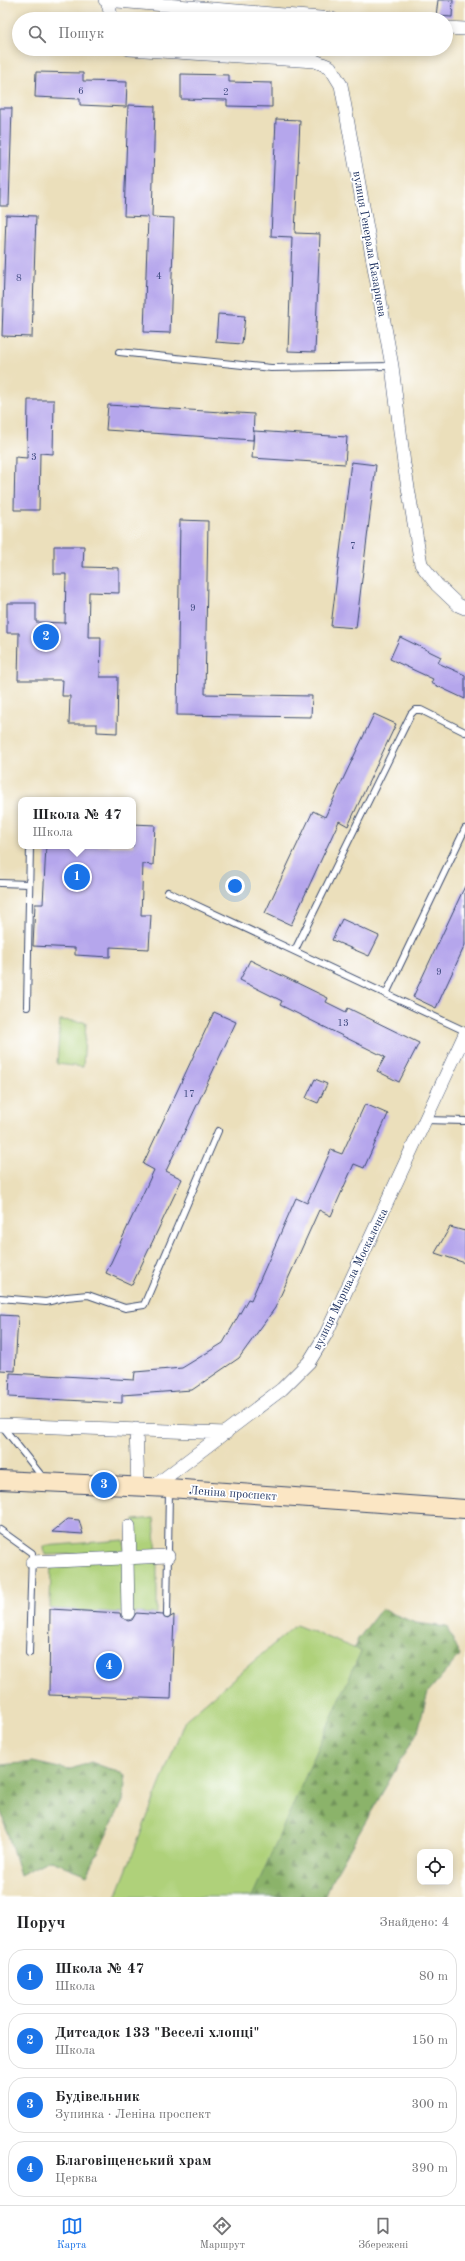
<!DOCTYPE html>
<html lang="uk">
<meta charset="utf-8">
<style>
:root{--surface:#fff;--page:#f6f6f6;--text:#202124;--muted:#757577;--line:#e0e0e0;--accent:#1a73e8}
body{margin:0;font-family:"Old Standard TT",serif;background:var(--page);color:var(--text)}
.controls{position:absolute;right:12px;bottom:12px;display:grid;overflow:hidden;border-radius:8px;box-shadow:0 2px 10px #0003}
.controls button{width:36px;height:36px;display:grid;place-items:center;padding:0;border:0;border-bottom:1px solid var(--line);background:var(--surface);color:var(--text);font:20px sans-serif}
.you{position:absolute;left:235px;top:886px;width:14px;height:14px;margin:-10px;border:3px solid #fff;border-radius:50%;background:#1a73e8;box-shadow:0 0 0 6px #1a73e833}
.badge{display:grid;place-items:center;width:26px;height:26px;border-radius:50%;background:var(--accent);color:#fff;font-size:13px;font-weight:700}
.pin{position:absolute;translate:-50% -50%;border:2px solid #fff;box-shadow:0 1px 4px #0006}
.popup{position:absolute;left:18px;top:797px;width:118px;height:52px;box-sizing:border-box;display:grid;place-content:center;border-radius:8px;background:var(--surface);filter:drop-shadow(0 1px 3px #0005);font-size:13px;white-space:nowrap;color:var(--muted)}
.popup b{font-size:15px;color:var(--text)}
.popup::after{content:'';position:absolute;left:50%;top:100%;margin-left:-8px;border:8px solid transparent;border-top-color:var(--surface)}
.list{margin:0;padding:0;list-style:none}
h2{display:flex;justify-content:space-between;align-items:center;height:52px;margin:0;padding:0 16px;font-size:17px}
h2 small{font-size:13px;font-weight:400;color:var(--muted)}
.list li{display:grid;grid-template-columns:26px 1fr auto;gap:12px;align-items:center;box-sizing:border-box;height:56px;margin:0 8px 8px;padding:0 8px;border:1px solid var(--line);border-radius:16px}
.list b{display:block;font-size:15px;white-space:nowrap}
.list p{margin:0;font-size:13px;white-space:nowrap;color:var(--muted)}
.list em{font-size:13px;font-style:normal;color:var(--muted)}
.icon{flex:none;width:22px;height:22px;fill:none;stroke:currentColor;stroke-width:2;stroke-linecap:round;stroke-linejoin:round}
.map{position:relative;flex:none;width:465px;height:1897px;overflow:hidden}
.search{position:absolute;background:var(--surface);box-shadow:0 2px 10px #0003;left:12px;right:12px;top:12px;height:44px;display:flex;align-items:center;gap:10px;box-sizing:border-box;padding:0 14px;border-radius:22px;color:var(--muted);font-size:15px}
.sheet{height:308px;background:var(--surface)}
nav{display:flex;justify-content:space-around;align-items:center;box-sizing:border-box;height:56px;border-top:1px solid var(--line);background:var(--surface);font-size:11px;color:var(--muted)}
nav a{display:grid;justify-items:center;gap:2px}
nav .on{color:var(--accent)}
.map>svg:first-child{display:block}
</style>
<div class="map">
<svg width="465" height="1897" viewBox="0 0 465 1897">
<defs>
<pattern id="forest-firs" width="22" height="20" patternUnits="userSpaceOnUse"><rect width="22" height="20" fill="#8bb36a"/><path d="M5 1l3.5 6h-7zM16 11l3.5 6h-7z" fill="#71925a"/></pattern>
</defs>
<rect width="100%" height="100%" fill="#fff"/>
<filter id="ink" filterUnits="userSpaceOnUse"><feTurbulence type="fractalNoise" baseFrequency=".025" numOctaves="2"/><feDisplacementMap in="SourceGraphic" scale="8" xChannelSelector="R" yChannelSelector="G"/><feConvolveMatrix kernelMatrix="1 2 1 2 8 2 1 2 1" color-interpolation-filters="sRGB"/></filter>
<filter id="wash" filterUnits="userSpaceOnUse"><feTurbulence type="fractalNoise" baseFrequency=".012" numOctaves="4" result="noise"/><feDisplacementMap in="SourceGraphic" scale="16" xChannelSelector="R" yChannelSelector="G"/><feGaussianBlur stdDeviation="0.9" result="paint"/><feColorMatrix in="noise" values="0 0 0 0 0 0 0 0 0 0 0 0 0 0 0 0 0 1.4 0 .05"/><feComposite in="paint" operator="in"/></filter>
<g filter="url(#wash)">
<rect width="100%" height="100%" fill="#ebdfbb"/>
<path fill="url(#forest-firs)" stroke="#537164" d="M381,1609L416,1623L447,1627L460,1655L428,1692L418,1731L332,1880L325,1897H241L358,1639Z
M33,1762L68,1770L91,1762L126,1775L123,1801L87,1875L49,1860L20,1875L0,1808V1765Z"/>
<path fill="#afd17a" stroke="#65806c" d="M60,1020L86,1022L83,1067L57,1064Z
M154,1518L157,1555L132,1557L134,1520Z
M124,1540L125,1553L45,1555L44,1546Z
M125,1559L124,1613L50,1609L51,1562Z
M157,1559V1614L130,1613L129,1560Z
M296,1625L361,1651L252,1897H116L185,1720Z"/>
<g id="blocks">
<path fill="#b5a6ec" d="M438,0H453L452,17L436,16Z
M36,72L83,73V81L127,82L126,107L80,105V99L35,97Z
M181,74L229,75V82L272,83V107L227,106V100L181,99Z
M128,105L155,106L152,217L174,218L170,333L144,332L148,217L124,216Z
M0,108H12L9,206H0Z
M276,119L300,120L295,233L320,234L315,352L288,351L292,237L271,236Z
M6,215L36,216L32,337L2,336Z
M218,314L245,316L242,344L216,342Z
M28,400H54L53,454L40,453L39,510H14L15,457L27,458Z
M108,405L254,414L253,440L106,430Z
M254,431L347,437L345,464L252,458Z
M351,462L376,465L356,628L331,626Z
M180,520L208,521L205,694L312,696L311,717L177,715Z
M54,546H84L83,567L119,568V593L89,592L88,637H101L100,677H118L117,733L97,732V724H69L70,696H62L63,680H18L19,633H7V603H36V622L65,623L66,574H54Z
M400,637L441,657L438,663L465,675V699L431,683L433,679L390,659Z
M374,714L396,724L348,826L339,821L291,925L265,913L313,811L325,817Z
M133,824L155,825L153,865L143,864L141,915H151L149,949L110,947V957L75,955V948L33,946L35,904H43L46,846H133Z
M465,886V945L436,1008L413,997Z
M342,919L379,936L369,956L332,940Z
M250,960L328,998L326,1002L346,1012L348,1008L419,1043L399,1082L377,1071L385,1057L280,1005L282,1001L240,980Z
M214,1012L236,1022L166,1171L182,1179L132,1285L106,1273L154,1170L143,1164Z
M315,1079L327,1084L318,1103L306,1098Z
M365,1104L388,1114L364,1168L354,1164L331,1216L319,1210L275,1308L239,1358L192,1390L122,1395V1403L9,1397L10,1373L134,1380L135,1372L182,1368L223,1343L248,1299L251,1300L296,1198L307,1203L331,1150L342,1154Z
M450,1227L465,1231V1263L435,1253Z
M0,1315L18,1316L15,1371L0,1370Z
M68,1519L79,1520L83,1534L52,1532Z
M50,1609L120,1613L121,1617L128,1621L132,1620L136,1613L163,1615L167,1619L174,1615L171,1699L49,1695Z"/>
</g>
</g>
<g filter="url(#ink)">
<use href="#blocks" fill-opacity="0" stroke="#3a496c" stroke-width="1"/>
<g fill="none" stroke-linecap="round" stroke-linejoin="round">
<defs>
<path id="lane" d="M119,352L271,368L392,366
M0,883L29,884
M168,892L465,1031
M295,950L411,714L415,710H421L465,732
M386,994L465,829
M27,1007L30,846
M425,1120L465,1121
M0,1298L46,1302L67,1297L88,1295L125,1308L144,1305L218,1131
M3,1427L44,1479
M0,1530L32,1553L29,1653
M167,1615L169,1490"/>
<path id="street" d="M105,0L332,19
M107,0L112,19
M446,28L465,29
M129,49L315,61L330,67L341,85L392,366L404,464L421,564L437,585L458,605L465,608
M0,1425L226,1433
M136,1429L138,1487
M152,1488L282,1389L309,1362L326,1334L465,1034
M129,1526L130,1558
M127,1558L128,1613
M32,1562L168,1556"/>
<path id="secondary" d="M0,1480L169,1488L465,1509"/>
</defs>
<use href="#lane" stroke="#3a496c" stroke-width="8"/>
<use href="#street" stroke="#3a496c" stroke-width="14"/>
<use href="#secondary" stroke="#3a496c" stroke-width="20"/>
<use href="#lane" stroke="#fff" stroke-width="6"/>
<use href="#street" stroke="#fff" stroke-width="13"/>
<use href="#secondary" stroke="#fbe6c4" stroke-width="18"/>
</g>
</g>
<g text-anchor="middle" stroke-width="3.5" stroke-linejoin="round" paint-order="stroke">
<g font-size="10" fill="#424d82">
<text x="81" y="94">6</text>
<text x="226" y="95">2</text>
<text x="159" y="279">4</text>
<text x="19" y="281">8</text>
<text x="34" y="460">3</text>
<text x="353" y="549">7</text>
<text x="193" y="611">9</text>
<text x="439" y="975">9</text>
<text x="343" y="1026">13</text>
<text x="189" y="1097">17</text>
</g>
<g font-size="12" fill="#1b2f5e" stroke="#fff">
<text transform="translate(370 244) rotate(80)" y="4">вулиця Генерала Казарцева</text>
<text transform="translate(350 1279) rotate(-64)" y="4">вулиця Маршала Москаленка</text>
<text transform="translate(233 1493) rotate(4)" y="4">Леніна проспект</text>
</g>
</g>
</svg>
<div class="controls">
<button><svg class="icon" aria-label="locate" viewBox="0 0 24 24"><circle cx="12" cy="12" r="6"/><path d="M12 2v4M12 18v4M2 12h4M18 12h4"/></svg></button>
</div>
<div class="you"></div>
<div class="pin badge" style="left:77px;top:877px">1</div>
<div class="popup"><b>Школа № 47</b>Школа</div>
<div class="pin badge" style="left:46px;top:637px">2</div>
<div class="pin badge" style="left:104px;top:1485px">3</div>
<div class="pin badge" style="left:109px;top:1666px">4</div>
<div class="search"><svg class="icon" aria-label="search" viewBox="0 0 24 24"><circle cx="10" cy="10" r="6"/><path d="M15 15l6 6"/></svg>Пошук</div>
</div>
<section class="sheet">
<h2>Поруч<small>Знайдено: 4</small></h2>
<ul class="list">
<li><span class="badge">1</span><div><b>Школа № 47</b><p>Школа</p></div><em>80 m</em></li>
<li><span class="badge">2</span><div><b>Дитсадок 133 &quot;Веселі хлопці&quot;</b><p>Школа</p></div><em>150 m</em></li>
<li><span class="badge">3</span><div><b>Будівельник</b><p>Зупинка · Леніна проспект</p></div><em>300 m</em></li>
<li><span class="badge">4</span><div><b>Благовіщенський храм</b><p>Церква</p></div><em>390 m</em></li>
</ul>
</section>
<nav>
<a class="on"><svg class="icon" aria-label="map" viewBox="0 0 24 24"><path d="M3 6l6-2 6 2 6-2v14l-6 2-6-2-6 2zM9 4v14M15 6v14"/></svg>Карта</a>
<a><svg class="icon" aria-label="directions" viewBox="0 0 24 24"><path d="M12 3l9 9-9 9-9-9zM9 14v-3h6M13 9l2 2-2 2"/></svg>Маршрут</a>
<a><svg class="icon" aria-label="saved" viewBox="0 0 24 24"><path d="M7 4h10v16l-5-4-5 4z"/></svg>Збережені</a>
</nav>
